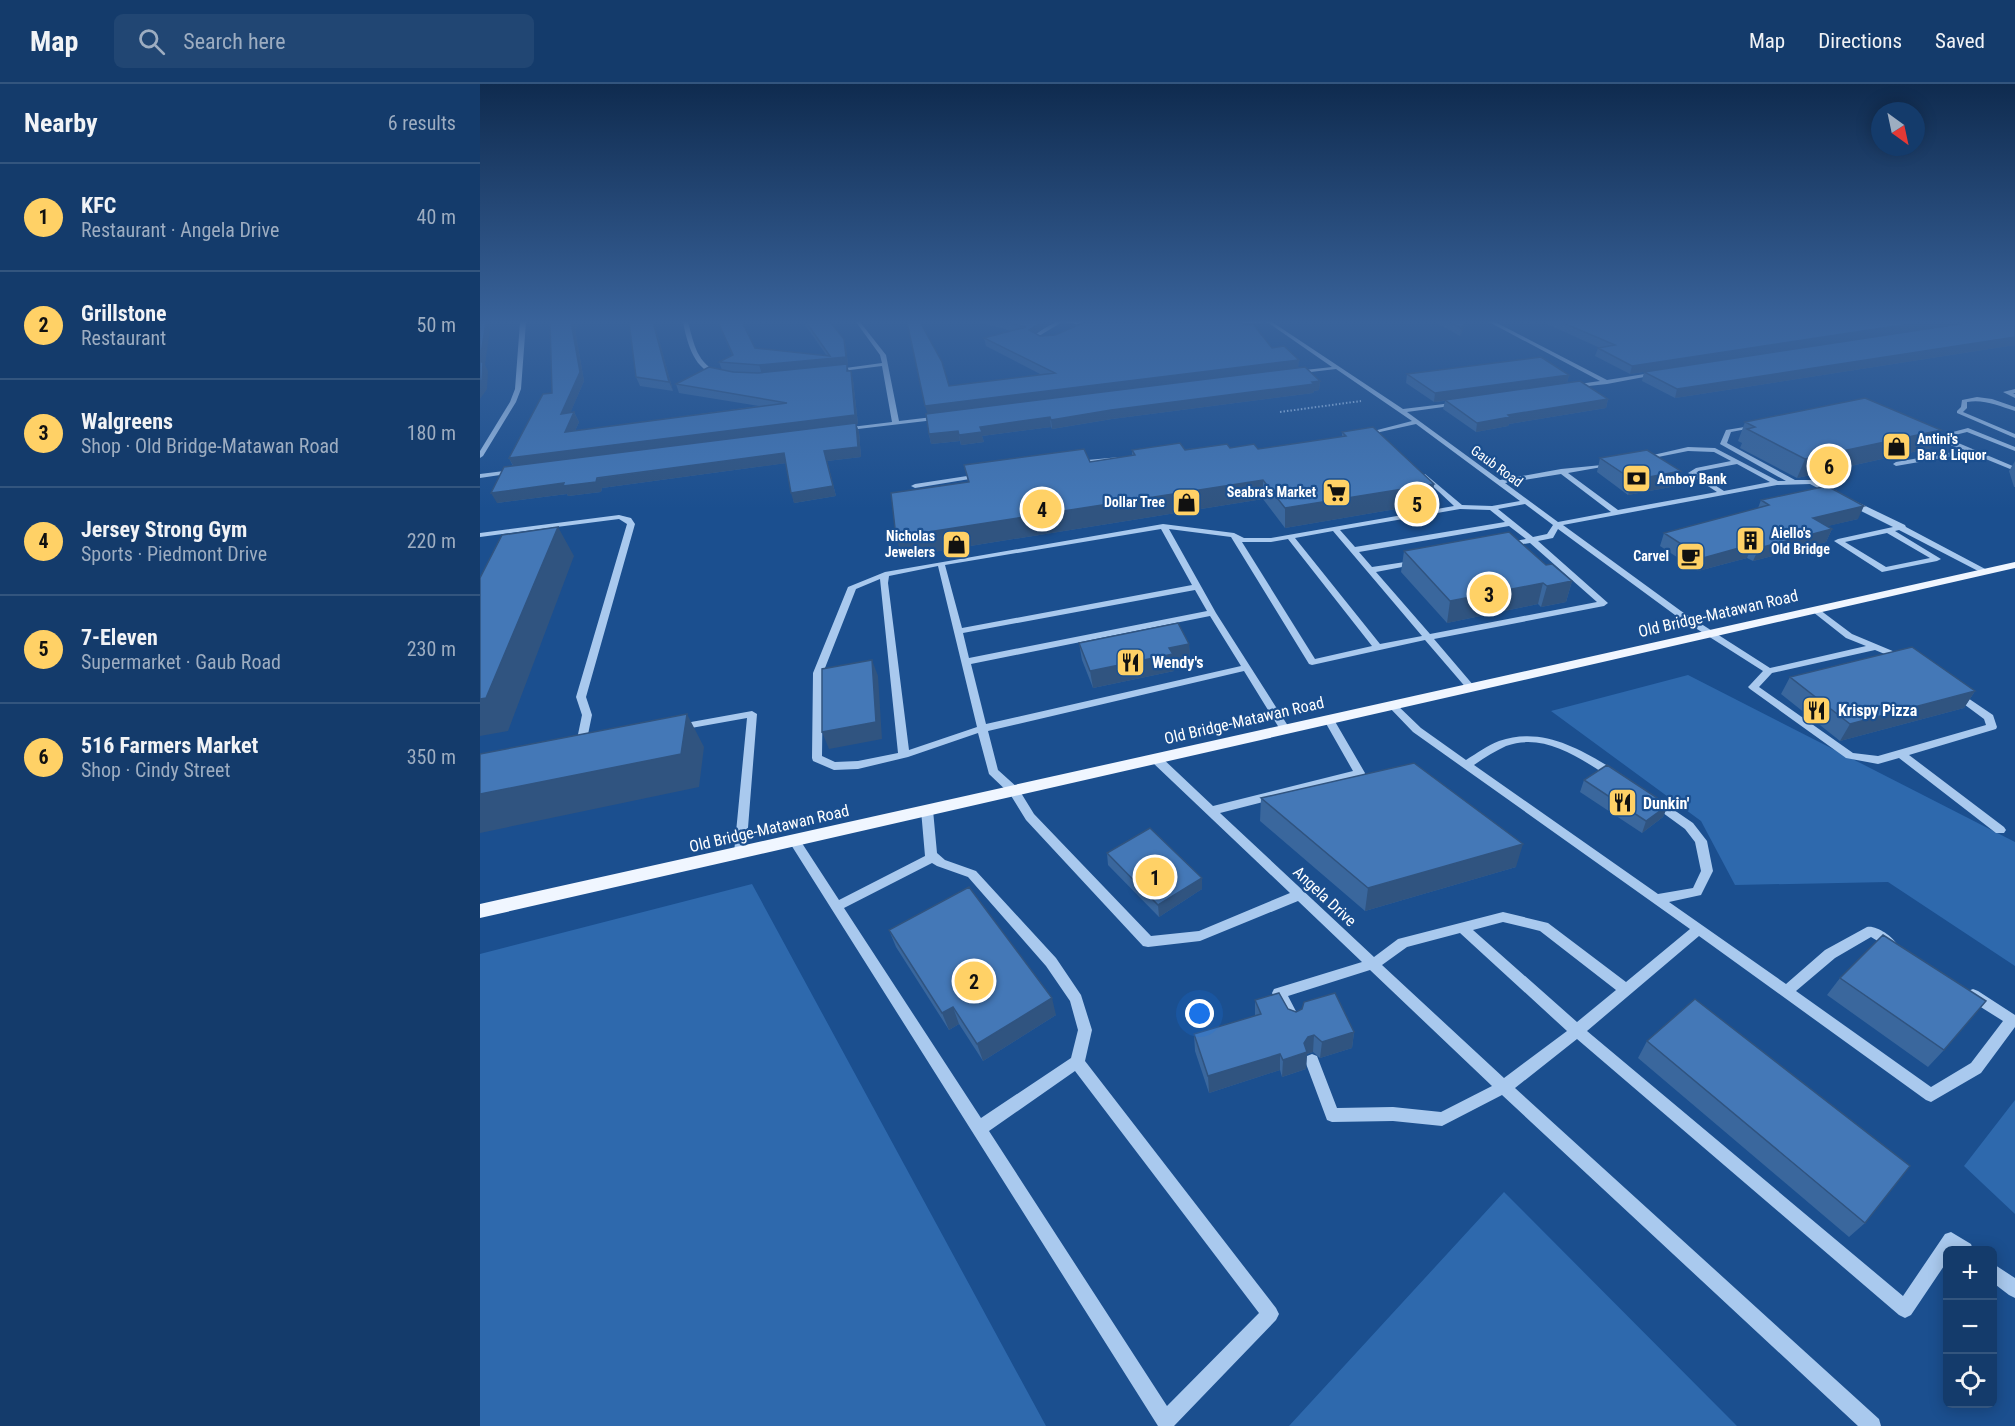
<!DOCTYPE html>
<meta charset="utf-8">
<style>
:root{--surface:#143b6b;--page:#214673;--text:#f1f3f6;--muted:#9dadc1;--line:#33557e;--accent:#ffd166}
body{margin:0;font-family:"Roboto Condensed",sans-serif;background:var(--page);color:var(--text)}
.controls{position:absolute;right:18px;bottom:18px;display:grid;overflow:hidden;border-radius:9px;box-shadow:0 3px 15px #0003}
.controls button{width:54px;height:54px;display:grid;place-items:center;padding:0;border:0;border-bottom:2px solid var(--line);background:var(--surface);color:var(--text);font:30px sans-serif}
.compass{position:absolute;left:1391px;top:18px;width:54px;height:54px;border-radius:50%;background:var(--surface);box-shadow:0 3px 15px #0003;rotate:147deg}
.you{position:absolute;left:720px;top:930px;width:21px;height:21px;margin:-15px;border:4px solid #fff;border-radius:50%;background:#1a73e8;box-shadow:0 0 0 9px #1a73e833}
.badge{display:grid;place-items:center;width:39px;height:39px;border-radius:50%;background:var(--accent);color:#111;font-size:20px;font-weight:700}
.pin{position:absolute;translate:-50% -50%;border:3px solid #fff;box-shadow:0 2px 6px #0006}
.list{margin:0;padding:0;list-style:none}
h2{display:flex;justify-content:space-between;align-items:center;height:78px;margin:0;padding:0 24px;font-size:26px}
h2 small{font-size:20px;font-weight:400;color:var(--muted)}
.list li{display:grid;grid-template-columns:39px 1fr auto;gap:18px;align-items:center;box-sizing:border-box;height:108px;padding:0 24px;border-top:2px solid var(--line)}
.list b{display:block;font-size:22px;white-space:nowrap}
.list p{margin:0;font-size:20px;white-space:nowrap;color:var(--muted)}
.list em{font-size:20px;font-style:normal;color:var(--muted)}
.icon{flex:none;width:33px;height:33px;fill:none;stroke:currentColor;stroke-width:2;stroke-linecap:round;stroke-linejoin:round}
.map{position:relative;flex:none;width:1535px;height:1342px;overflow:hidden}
header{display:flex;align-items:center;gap:36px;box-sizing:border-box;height:84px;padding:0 30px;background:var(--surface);border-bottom:2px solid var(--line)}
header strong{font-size:28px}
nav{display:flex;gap:33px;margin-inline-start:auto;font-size:21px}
.search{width:420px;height:54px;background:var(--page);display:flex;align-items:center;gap:15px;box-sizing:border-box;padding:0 21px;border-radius:9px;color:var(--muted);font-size:22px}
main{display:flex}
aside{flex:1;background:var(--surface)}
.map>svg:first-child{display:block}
</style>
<header>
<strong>Map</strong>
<div class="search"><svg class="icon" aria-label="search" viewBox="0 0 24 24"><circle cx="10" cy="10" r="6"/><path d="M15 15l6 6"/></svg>Search here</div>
<nav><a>Map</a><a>Directions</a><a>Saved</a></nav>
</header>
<main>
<aside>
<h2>Nearby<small>6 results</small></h2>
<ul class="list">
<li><span class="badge">1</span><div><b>KFC</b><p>Restaurant · Angela Drive</p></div><em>40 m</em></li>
<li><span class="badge">2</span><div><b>Grillstone</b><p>Restaurant</p></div><em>50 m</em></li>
<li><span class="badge">3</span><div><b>Walgreens</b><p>Shop · Old Bridge-Matawan Road</p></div><em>180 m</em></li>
<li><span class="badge">4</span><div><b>Jersey Strong Gym</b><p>Sports · Piedmont Drive</p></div><em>220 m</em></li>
<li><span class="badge">5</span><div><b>7-Eleven</b><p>Supermarket · Gaub Road</p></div><em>230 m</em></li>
<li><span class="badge">6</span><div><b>516 Farmers Market</b><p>Shop · Cindy Street</p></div><em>350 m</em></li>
</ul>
</aside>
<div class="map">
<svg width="1535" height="1342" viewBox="0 0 1535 1342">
<rect width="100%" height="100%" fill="#1b4f8f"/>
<path fill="#2e69ad" d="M1208,591L1535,758V882L1408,798L1255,801L1221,737L1071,627Z
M272,800L566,1342H0V870Z
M1535,1016V1130L1484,1082Z
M1024,1108L1257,1342H809Z"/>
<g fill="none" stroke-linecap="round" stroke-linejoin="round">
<path stroke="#a9c9ee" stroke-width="2" stroke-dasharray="1.5 2" stroke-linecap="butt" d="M800,328L881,317"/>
<path fill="#a9c9ee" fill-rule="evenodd" d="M40,238H46L41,305L36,318L3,372L0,374V367L30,318L35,305Z
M203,238H208C214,260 217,280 240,289V291C214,289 207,258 203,238Z
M376,238H380L406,271L419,337L461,332L464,334L463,335L361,347L360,346L363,344L412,338L402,282L354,288L351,286L402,279L400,271Z
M576,238H582L559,252V254L565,255V257L555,256L554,250Z
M584,238H596L615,241L612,243Z
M751,238H783L749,241Z
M787,238H792L923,325L980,318V320L978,321L927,328L1020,396L1081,385L1122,381V383L1088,389L1138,426L1237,408L1208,389L1216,384L1251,377L1234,368L1208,367L1163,376L1160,374L1208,363L1235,364L1298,397H1306L1240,360L1246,346L1277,341V343L1251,348L1247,359L1315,396H1334L1357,407V411H1351L1330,400L1297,401L1083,441L1201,527L1290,584L1386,562L1366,554L1333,528L1332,526L1336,523L1372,550L1427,573L1429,575L1424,578L1395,566L1292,589L1279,603L1373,669L1398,672L1506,641L1504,635L1473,612L1471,610L1473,608H1479L1513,631L1517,643L1516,645L1429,671L1524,743L1526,746L1524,749H1516L1419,674L1398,680L1366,674L1270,605L1268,603L1270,601L1283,587L1195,531L1078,445L1073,454L1058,457L1128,519L1124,522L954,555L994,602L996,604L991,607L988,606L945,556L832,581L829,580L751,453L689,445L736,529L810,645L809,647H801L764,587L508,647L518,686L538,704L554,730L671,852L719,847L810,809L672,678L671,675L672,672H680L733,722L873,687L844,636L845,634H853L885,689L884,692L740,729L894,873L918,855L1023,828L1068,839L1146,898L1210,845L933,648L907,621L912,618L915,619L941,644L986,676C997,669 1008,661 1019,657C1064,642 1101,666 1138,688L1139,691L1138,694C1130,695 1124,690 1117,685C1090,668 1059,650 1026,662C1015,667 1004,674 994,681L1178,810L1213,804L1221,787L1215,758L1205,745L1168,718L1170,715H1178L1213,739L1227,757L1233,787L1221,811L1189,818L1306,900L1345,866L1387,843C1396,841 1412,852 1417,860L1416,864L1411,865L1391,853L1355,874L1316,907L1451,1003L1491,979L1523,937L1488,915L1486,911L1488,907L1493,905L1498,907L1535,931V943L1501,989L1451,1018L1446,1016L1219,852L1107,947L1423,1212L1465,1150L1471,1148L1491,1160L1493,1166H1468V1176L1431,1231L1425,1234L1419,1231L1097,955L1035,1004L1399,1335L1401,1342H1378L1022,1011L962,1042L913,1037L852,1038L847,1036L825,977L827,972L832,970L837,972L857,1024L913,1023L961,1028L1012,1002L890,886L808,912L820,935L818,939L813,941L808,939L792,909L794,905L882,878L818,817L720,857L668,863L663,862L546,736L530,710L509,690L498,649L428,673L378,685L354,686L333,677L332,674L333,589L368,503L405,488L683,440L754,449L764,454H791L974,422L943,393V391L945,390L982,421L1012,422L1040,417L936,340L882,352V350L932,337L856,285L814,290V288L816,287L852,283ZM1257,380L1290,398L1244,407L1216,389L1220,387ZM1081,390L1131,428L1078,438L1025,399ZM1045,420L1073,441L1067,450L1053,453L1018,425ZM980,425L1010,426L1025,438L875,463L860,446ZM1029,442L1046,455L1024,459V463L1050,459L1117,518L950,550L896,488L938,480V476L892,483L879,468ZM681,445L712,501L482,544L465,481ZM853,447L942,552L900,560L815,454ZM808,455L892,562L835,575L762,458H791ZM458,482L497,643L429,666L408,499L409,492ZM400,495L418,669L378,677L355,678L342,672L343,589L376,505ZM715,506L727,527L489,574L483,549ZM730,532L761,582L506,640L491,580ZM1023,838L1060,847L1136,906L1097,938L993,846ZM980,849L1087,947L1024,994L902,881L927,863Z
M1009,238H1015L1127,296L1177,288L1180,290L1127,300L1090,304L1089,303L1092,301L1120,297Z
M1535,305V309H1533L1535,310V314L1523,308Z
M1497,313L1512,315L1535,323V327C1519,322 1504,315 1487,318V324L1483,328L1535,350V354L1477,329V327L1481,323L1482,316Z
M1488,344L1535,363V367L1487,348L1475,351L1476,358L1535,383V387L1491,369L1416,382L1413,380L1416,378L1485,366L1440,351L1443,349L1469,356V349Z
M640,373L643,375L642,376L596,381L593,379L596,377Z
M32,386L34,387V389L0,394V390Z
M500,390L504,392L502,393L435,404L431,402L435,400Z
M1367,416H1373L1425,441L1426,443L1509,487L1505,489H1502L1419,446L1415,447L1461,475L1457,477L1402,488L1354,457L1358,455L1413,443L1367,420ZM1407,449L1450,474L1406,483L1365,458Z
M139,431L151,434L155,440L106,613L112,631L106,660L101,663L96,660L102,631L96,613L147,440L139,435L0,453V449Z
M272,627L277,630L266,769L264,772H256L254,769L267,634L200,646L195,643L200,640Z
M447,722L451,723L453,726L457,769L465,776L496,787L576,874L601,911L612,946L605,977L796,1224L799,1230L796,1236L694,1342H678L308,756L310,753H318L359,816L445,772L441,726L443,723ZM452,779L457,782L488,793L566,882L590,917L598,946L591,974L501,1034L364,824ZM595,987L779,1229L687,1322L509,1047Z
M1512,1179L1535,1194V1214L1529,1211L1512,1198Z"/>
<path fill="#f0f6ff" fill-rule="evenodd" d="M1535,478V484L0,834V820Z"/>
</g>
<path fill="#3a679d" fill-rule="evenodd" d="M70,238H97V244L95,245L104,297L90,329L94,328L99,338L95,347L279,322L199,309L196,300L242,286L239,278L252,271L238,238H262L275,264L347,272L323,238H350L364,255L366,263L368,281L367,282L369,287L373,296L378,340H376L379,348L381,373L347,377L356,412L314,419L306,379L122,404L121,408L88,412L87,410L17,419L33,382L29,374L72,309ZM245,287L273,289L253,288Z
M149,238H174L193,307L160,302L156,293Z
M499,238H573L556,250L560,252L575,251L605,238H761L792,264L819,276L818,283L840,297L839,306L834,307L833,309L632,335L572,345L571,343L502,352L504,358L481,361L480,357L451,360L449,350L447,330L562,291L506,262L504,254L532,247Z
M955,238H988L980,252Z
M1049,238H1535V261L1195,314L1162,297L1164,288L1150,290L1115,272L1118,264H1120L1065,239L1056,241Z
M927,290L1089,291L1087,299L1128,315L1126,324L1029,340L1028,342L996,348L963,325L965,317L954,318L926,299Z
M1265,338L1461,346L1451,364L1317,394L1260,364L1262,359L1258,357Z
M862,348L954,400L951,419L805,444L783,415L422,473L488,398L484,381L610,378L652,372V366L750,364L778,365L862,353Z
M1120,374L1196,402L1148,411L1117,388Z
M1535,377V403H1534L1529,387Z
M1281,416L1378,435L1347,442L1352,445L1346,458L1273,477L1267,474L1218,487L1180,462L1184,449L1278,424Z
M924,467L1066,481L1092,497L1086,518L1061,523L1058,520L967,539L921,488Z
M599,559L709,560L710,576L693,580L694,587L613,604L602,576Z
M1310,593L1495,607L1484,624L1360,657L1301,610Z
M1104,696L1188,721L1183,733L1162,749L1100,708Z
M781,714L1036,783L885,827L780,737Z
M627,769L722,805L679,833L628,781Z
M409,846L576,931L503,977L479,940L469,946L416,863Z
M1360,894L1464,966L1448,983L1347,911Z
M775,916L808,925L874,948L872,964L840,974L833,968L827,970L826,985L802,993L800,986L729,1009L715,967L714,950L775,932Z
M1167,957L1385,1139L1369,1153L1158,974Z"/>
<path fill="#305480" d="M6,238H11L5,281L8,287L7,305L0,315V276Z
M91,238H97V244L95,245L104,297L86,339L81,330Z
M173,238H174L193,307L189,298Z
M561,238H573L550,254L549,246Z
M985,238H988L980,252L981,244Z
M1056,238H1065V239L1056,241Z
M1442,238H1490L1150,290L1152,282Z
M1535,253V261L1195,314L1197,305Z
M364,255L366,263L368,281L367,282L369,289L282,290L279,281L366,273Z
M819,276L818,285L448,331L445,322Z
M371,287L373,296L378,340H376L379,348L381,373L347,377L356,412L314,419L311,409L344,367L34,383L29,374L375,331Z
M1089,291L1087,299L954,318L955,309Z
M840,297L839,306L834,307L833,309L632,335L572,345L571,336L631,326Z
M1128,315L1126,324L1029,340L1028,342L996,348L997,339L1028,331Z
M94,328L99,338L90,358L85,348Z
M570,333L571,343L502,352L504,358L481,361L479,351L500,343Z
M1461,346L1451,364L1317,394L1325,375Z
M478,347L480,357L451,360L449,350Z
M304,369L307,379L122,404L121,408L88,412L87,410L17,419L11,409Z
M1201,387L1196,402L1148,411L1153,396Z
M783,396V415L422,473L416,453Z
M954,400L951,419L805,444V424Z
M1384,422L1378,435L1327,447L1333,434Z
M78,443L94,472L28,647L0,652V615Z
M1352,445L1346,458L1273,477L1279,464Z
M1273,460L1267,474L1218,487L1223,474Z
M1092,497L1086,518L1061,523L1067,502Z
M1063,499L1058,520L967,539L970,517Z
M709,560L710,576L693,580L694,587L613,604L610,587L689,564Z
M392,576L398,592L402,655L349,665L342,648Z
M1495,607L1484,624L1360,657L1370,640Z
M207,630L224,663L219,703L0,749V710Z
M1188,721L1183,733L1162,749L1166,737Z
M1043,760L1036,783L885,827L888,804Z
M722,794V805L679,833L678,821Z
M572,914L576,931L503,977L497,960Z
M473,923L479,940L469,946L462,929Z
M874,948L872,964L840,974L842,958Z
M834,951L833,968L827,970L826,985L802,993L803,976L824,959L828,953Z
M800,970V986L729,1009L728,992Z"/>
<path fill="#4478b7" stroke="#305480" stroke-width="1.5" d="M0,238H6L0,276Z
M70,238H91L100,288L81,330L94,328L85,348L307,319L196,300L229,283L253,288L278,289L367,280V287H371L375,331L29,374L63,310L72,309Z
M149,238H173L189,298L156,293Z
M238,238H262L275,264L350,272L326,238H350L364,255L366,273L279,281L239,278L253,271Z
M427,238H440L462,278L469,302L575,289L504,254L546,243L526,238H561L549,246L560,252L575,251L605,238L684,239L713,238H761L764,240H773L792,264L804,262L819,276L445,322Z
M970,238H985L981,244Z
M1081,238H1442L1152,282L1118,264L1135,261Z
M1492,238H1535V253L1197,305L1164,288Z
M1061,273L1089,291L955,309L927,290Z
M0,278H3L2,296L0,299Z
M825,283L840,297L832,298L834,300L631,326L571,336L570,333L500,343L502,348L479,351L478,347L449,350L446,330Z
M1100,297L1128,315L1028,331L1030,333L997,339L965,316Z
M1385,314L1461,346L1325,375L1267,345L1275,343L1265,338Z
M376,339L378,363L344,367L353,402L311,409L304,369L117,394L116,398L83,402L84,399L11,409L24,383Z
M893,343L954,400L805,424L783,396L416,453L411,409L489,398L484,381L604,365L610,378L655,371L652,366L700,359L705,366L747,360L750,364L774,360L778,365L866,352L862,348Z
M1167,366L1201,387L1153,396L1120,374Z
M1347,402L1384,422L1333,434L1352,445L1279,464L1273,460L1223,474L1184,449L1289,421L1281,416Z
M78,443L6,614L0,615V494L22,451Z
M1029,448L1066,481L1072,480L1092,497L1067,502L1063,499L970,517L924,467Z
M698,539L709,560L689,564L693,570L610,587L599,559Z
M1432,563L1495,607L1370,640L1310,593Z
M392,576L396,638L342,648V585Z
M207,630L201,670L0,710V670Z
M934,679L1043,760L888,804L781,714Z
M1127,681L1188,721L1166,737L1104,696Z
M670,744L722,794L678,821L627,769Z
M489,803L572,914L497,960L473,923L462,929L409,846Z
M1403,851L1506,917L1464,966L1360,894Z
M799,909L808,925L816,928L822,925L824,918L855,909L874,948L842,958L834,951L828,953L824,959L827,968L803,976L800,970L728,992L714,950L781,930L775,916Z
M1215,915L1430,1082L1385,1139L1167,957Z"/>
<linearGradient id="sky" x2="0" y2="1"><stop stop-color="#0f2b4f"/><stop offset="0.56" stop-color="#39639b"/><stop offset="1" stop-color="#39639b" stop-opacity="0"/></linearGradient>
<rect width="1535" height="425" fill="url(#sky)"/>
<defs>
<symbol id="shop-square" viewBox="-11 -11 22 22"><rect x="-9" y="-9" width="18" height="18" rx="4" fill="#ffd166" stroke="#1b4f8f"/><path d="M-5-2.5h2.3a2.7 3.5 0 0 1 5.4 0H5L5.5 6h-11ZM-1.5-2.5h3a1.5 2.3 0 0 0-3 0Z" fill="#111"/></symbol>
<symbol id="bank-square" viewBox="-11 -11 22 22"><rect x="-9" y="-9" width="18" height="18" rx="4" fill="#ffd166" stroke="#1b4f8f"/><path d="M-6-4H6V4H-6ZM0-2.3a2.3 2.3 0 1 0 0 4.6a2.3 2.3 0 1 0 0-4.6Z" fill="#111"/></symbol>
<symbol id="supermarket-square" viewBox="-11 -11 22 22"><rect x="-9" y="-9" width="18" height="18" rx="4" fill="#ffd166" stroke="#1b4f8f"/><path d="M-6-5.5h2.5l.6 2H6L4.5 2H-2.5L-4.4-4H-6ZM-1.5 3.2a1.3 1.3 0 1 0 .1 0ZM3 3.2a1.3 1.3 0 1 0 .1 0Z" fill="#111"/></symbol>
<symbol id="building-square" viewBox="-11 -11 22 22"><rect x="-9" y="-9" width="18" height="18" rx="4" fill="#ffd166" stroke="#1b4f8f"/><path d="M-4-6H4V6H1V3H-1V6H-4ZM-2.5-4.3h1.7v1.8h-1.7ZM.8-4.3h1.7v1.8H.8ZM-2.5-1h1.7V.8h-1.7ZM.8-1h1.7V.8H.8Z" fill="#111"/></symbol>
<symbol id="cafe-square" viewBox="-11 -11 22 22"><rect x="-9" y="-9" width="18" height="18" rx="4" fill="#ffd166" stroke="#1b4f8f"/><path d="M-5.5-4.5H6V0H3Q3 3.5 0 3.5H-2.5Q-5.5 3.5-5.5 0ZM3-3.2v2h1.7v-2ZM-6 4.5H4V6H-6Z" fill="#111"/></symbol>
<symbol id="restaurant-square" viewBox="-11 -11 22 22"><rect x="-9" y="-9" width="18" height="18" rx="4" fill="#ffd166" stroke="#1b4f8f"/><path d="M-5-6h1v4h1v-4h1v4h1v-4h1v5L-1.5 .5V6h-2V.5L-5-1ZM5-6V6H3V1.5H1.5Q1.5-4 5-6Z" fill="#111"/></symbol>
</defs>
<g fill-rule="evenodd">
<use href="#shop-square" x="1400" y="346" width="33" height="33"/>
<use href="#bank-square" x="1140" y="378" width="33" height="33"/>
<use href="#supermarket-square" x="840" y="392" width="33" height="33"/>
<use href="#shop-square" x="690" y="402" width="33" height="33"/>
<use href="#building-square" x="1254" y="440" width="33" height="33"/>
<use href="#shop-square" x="460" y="444" width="33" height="33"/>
<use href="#cafe-square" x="1194" y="456" width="33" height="33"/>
<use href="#restaurant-square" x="634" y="562" width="33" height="33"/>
<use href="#restaurant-square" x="1320" y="610" width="33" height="33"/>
<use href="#restaurant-square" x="1126" y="702" width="33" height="33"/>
</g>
<g text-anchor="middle" stroke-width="4.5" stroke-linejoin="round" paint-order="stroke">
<g font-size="14" font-weight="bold" fill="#fff" stroke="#1b4f8f" text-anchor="end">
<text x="1437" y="360" text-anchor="start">Antini's<tspan x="1437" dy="16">Bar &amp; Liquor</tspan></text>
<text x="1177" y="400" text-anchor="start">Amboy Bank</text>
<text x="836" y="413">Seabra's Market</text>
<text x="685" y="423">Dollar Tree</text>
<text x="1291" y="454" text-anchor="start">Aiello's<tspan x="1291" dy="16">Old Bridge</tspan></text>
<text x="455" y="457">Nicholas<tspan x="455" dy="16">Jewelers</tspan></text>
<text x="1189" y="477">Carvel</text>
</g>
<g font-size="14" fill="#fff" stroke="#1b4f8f">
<text transform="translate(1017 382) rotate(36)" y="5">Gaub Road</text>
</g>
<g font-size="16" fill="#fff" stroke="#1b4f8f">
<text transform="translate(1238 529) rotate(-13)" y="6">Old Bridge-Matawan Road</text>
<text transform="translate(764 636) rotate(-13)" y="6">Old Bridge-Matawan Road</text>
<text transform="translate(289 744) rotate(-13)" y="6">Old Bridge-Matawan Road</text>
<text transform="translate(845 812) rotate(43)" y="6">Angela Drive</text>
</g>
<g font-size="16" font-weight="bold" fill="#fff" stroke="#1b4f8f" text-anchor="start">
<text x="672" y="584">Wendy's</text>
<text x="1358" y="632">Krispy Pizza</text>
<text x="1163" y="725">Dunkin'</text>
</g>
</g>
</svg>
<div class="controls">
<button>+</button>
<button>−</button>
<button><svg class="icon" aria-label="locate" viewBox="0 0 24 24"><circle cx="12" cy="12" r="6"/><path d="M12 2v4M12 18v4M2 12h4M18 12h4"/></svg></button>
</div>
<svg class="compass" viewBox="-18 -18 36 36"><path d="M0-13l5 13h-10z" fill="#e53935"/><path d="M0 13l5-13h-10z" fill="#9dadc1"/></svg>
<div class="you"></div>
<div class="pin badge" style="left:675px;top:793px">1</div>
<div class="pin badge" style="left:494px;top:897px">2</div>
<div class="pin badge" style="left:1009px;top:510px">3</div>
<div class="pin badge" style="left:562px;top:425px">4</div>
<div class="pin badge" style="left:937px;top:420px">5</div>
<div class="pin badge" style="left:1349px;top:382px">6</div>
</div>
</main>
